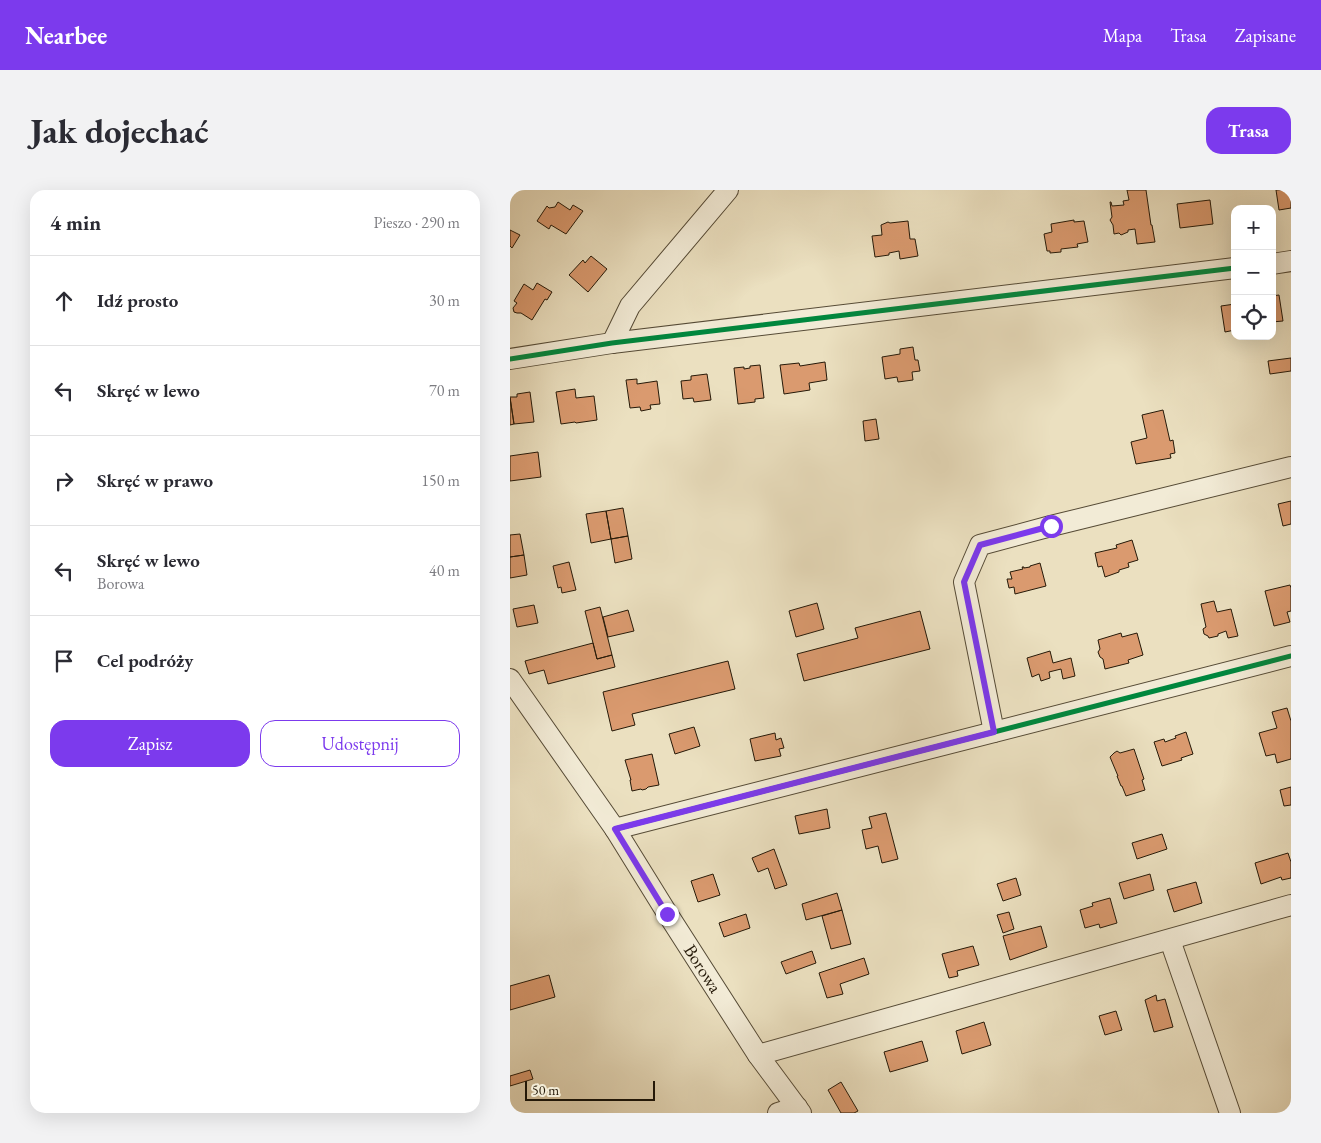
<!DOCTYPE html>
<html lang="pl">
<meta charset="utf-8">
<style>
:root{--surface:#fff;--page:#f2f2f3;--text:#2b2b33;--muted:#7c7c81;--line:#e1e1e2;--accent:#7c3aed}
body{margin:0;font-family:"EB Garamond",serif;background:var(--page);color:var(--text)}
.controls{position:absolute;right:15px;top:15px;display:grid;overflow:hidden;border-radius:10px;box-shadow:0 5px 20px #0002}
.controls button{width:45px;height:45px;display:grid;place-items:center;padding:0;border:0;border-bottom:1px solid var(--line);background:var(--surface);color:var(--text);font:25px sans-serif}
.scale{position:absolute;left:15px;bottom:12px;width:130px;box-sizing:border-box;padding-left:5px;border:2px solid #251908;border-top:0;font-size:14px;line-height:18px;white-space:nowrap;color:#251908;-webkit-text-stroke:4px #f2ebd6;paint-order:stroke}
.stop{position:absolute;width:15px;height:15px;margin:-11px;border:4px solid #7c3aed;border-radius:50%;background:#fff}
.stop.end{background:#7c3aed;border-color:#fff;box-shadow:0 1px 5px #0008}
.list{margin:0;padding:0;list-style:none}
h2{display:flex;justify-content:space-between;align-items:center;height:65px;margin:0;padding:0 20px;font-size:21px}
h2 small{font-size:16px;font-weight:400;color:var(--muted)}
.list li{display:grid;grid-template-columns:32px 1fr auto;gap:15px;align-items:center;box-sizing:border-box;height:90px;padding:0 20px;border-top:1px solid var(--line)}
.list b{display:block;font-size:19px;white-space:nowrap}
.list p{margin:0;font-size:16px;white-space:nowrap;color:var(--muted)}
.list em{font-size:16px;font-style:normal;color:var(--muted)}
.actions{display:flex;gap:10px;padding:15px 20px}
.actions a{flex:1;padding:11px 0;border:1px solid var(--accent);border-radius:15px;text-align:center;font-size:18px;color:var(--accent)}
.actions .main{background:var(--accent);color:#fff}
.icon{flex:none;width:28px;height:28px;fill:none;stroke:currentColor;stroke-width:2;stroke-linecap:round;stroke-linejoin:round}
.map{position:relative;flex:none;width:781px;height:923px;overflow:hidden;border-radius:15px}
header{display:flex;align-items:center;gap:30px;box-sizing:border-box;height:70px;padding:0 25px;background:var(--accent);color:#fff}
header strong{font-size:24px}
nav{display:flex;gap:28px;margin-inline-start:auto;font-size:18px}
.intro{display:flex;align-items:center;justify-content:space-between;box-sizing:border-box;height:120px;padding:0 30px}
h1{margin:0;font-size:35px}
.button{padding:12px 22px;border-radius:15px;background:var(--accent);color:#fff;font-size:18px;font-weight:700}
main{display:flex;gap:30px;padding:0 30px}
aside{flex:1;background:var(--surface);border-radius:15px;box-shadow:0 5px 20px #0002}
.map>svg:first-child{display:block}
</style>
<header>
<strong>Nearbee</strong>
<nav><a>Mapa</a><a>Trasa</a><a>Zapisane</a></nav>
</header>
<div class="intro"><h1>Jak dojechać</h1><a class="button">Trasa</a></div>
<main>
<aside>
<h2>4 min<small>Pieszo · 290 m</small></h2>
<ul class="list">
<li><svg class="icon" aria-label="ahead" viewBox="0 0 24 24"><path d="M12 20V5M6 11l6-6 6 6"/></svg><div><b>Idź prosto</b></div><em>30 m</em></li>
<li><svg class="icon" aria-label="left" viewBox="0 0 24 24"><path d="M17 20v-9H6M10 6l-5 5 5 5"/></svg><div><b>Skręć w lewo</b></div><em>70 m</em></li>
<li><svg class="icon" aria-label="right" viewBox="0 0 24 24"><path d="M7 20v-9h11M14 6l5 5-5 5"/></svg><div><b>Skręć w prawo</b></div><em>150 m</em></li>
<li><svg class="icon" aria-label="left" viewBox="0 0 24 24"><path d="M17 20v-9H6M10 6l-5 5 5 5"/></svg><div><b>Skręć w lewo</b><p>Borowa</p></div><em>40 m</em></li>
<li><svg class="icon" aria-label="arrive" viewBox="0 0 24 24"><path d="M6 21V4h12l-3 4 3 4H6"/></svg><div><b>Cel podróży</b></div></li>
</ul>
<div class="actions"><a class="main">Zapisz</a><a>Udostępnij</a></div>
</aside>
<div class="map">
<svg width="781" height="923" viewBox="0 0 781 923">
<rect width="100%" height="100%" fill="#ebe0c0"/>
<filter id="stains"><feTurbulence type="fractalNoise" baseFrequency=".004" numOctaves="4"/><feColorMatrix values="0 0 0 0 .2 0 0 0 0 .09 0 0 0 0 .02 0 0 0 .5 -.17"/></filter>
<radialGradient id="worn" r=".72"><stop offset=".6" stop-color="#630" stop-opacity="0"/><stop offset="1" stop-color="#630" stop-opacity=".3"/></radialGradient>
<path fill="#da9a6f" stroke="#251908" d="M617,0H636L641,35H642L645,52L627,54L625,39L618,40V42L611,45L609,43L604,44L603,35L600,30L602,27L600,12H601L602,16L614,15L613,11L619,10Z
M766,0H781V18L769,20Z
M700,10L703,34L670,38L667,14Z
M48,12L60,20L63,15L73,21L56,44L41,35L39,39L27,31L37,16L39,18L45,17Z
M564,30V32L574,31L578,52L567,54L568,57L551,59V62L540,63V61H537L534,44L542,42L541,34Z
M398,31L400,49H405L408,66L390,69L389,61L379,63V65L365,67L362,46L372,45L371,35L378,32L380,33Z
M0,40L10,45L2,58L0,56Z
M81,66L97,79L78,102L59,85L73,70L75,73Z
M27,93L42,102L37,110L35,109L22,130L11,123H7L4,122L3,118L7,113L4,111L14,94L23,100Z
M769,105L773,131L762,132V106Z
M725,114V140L715,142L711,116Z
M403,157L405,170H408L410,181L402,182L403,190L388,192L387,187L375,189L372,167L390,164V159Z
M781,168V181L760,184L758,171Z
M315,172L317,190L299,193L300,200L274,204L270,175L289,173L290,176Z
M250,175L254,208L245,209V212L228,214L224,178L234,177V179L240,178V176Z
M197,184L201,210L184,212L183,208L173,209L171,191L181,190V186Z
M127,189V194L147,191L150,214L140,215L141,219L131,221L130,217L120,218L116,190Z
M65,199L66,208L84,206L87,230L66,233L65,232L51,234L46,202Z
M20,202L24,232L4,234L0,207H7V204Z
M0,208L4,234L0,235Z
M653,220L660,251L663,250L665,263L660,264L661,268L626,274L621,252L637,248L632,225Z
M366,229L369,249L355,251L353,231Z
M28,262L31,287L0,291V266Z
M781,311V334L773,336L768,314Z
M113,318L118,346L101,349L96,321Z
M96,321L101,349L81,353L76,324Z
M10,344L14,365L0,367V345Z
M118,346L122,369L105,373L101,349Z
M622,350L628,370L618,373L619,377L609,380V382L595,387L592,376L588,377L585,363L607,358L606,355Z
M14,365L17,385L0,388V367Z
M59,372L66,400L52,403L51,397L48,398L43,376Z
M530,373L536,396L505,404L504,397L499,398L497,389H502L500,382L513,379L512,377H514V378L520,377V376Z
M780,395L781,398V421L777,422L780,432L764,436L755,401Z
M704,411L707,422L721,419L728,446L718,448L716,441L708,444V446L699,448L698,446L694,444L693,439L696,437L691,414Z
M307,413L314,439L286,447L279,421Z
M24,415L28,433L7,437L3,419Z
M90,417L102,465L87,469L75,421Z
M118,420L124,441L98,447L93,427Z
M410,421L420,459L294,491L287,464L348,448L345,438Z
M611,443L612,447L627,443L633,465L618,470L619,473L595,479L593,469L590,467L588,462L590,459L588,450Z
M83,453L87,469L102,465L105,477L38,494L34,480L19,484L15,471Z
M540,461L543,473L561,468L565,486L553,489L551,479L539,482L540,488L531,491L529,484L522,487L517,468Z
M218,471L225,499L122,524L125,535L102,541L93,502Z
M777,518L781,531V569L767,573L765,564L756,566L749,543L767,538L762,522Z
M184,537L190,556L165,564L159,544Z
M676,542L683,564L671,568L672,570L652,576L644,552L654,549L655,552L666,548L665,546Z
M265,543L266,550L271,548L274,558L269,559L271,566L245,571L240,549Z
M624,559L634,589L632,590L635,600L616,606L612,596H611L607,586H608L600,567L604,563L607,561L610,563Z
M142,564L149,595L138,597L136,599L132,600L131,599L122,601L120,590H121L115,570Z
M781,597V615L774,616L770,600Z
M317,619L320,638L289,644L285,626Z
M376,623L388,669L372,673L368,656L356,659L352,640L362,638L359,627Z
M652,644L657,659L627,669L622,653Z
M264,659L277,695L265,699L258,678L248,682L242,668Z
M778,663L781,672V688L772,690L771,687L751,694L745,673Z
M203,684L210,705L188,712L181,691Z
M640,684L644,700L614,709L609,693Z
M506,688L511,705L493,711L487,694Z
M686,692L692,713L664,722L657,700Z
M327,703L332,720L296,730L292,714Z
M600,708L607,733L590,738L589,734L575,738L570,720L583,716L582,713Z
M332,720L341,754L321,759L312,726Z
M499,722L504,739L493,743L487,725Z
M236,724L240,738L214,747L209,733Z
M531,736L537,757L500,770L493,746Z
M463,756L469,775L447,781L448,786L439,788L432,764Z
M302,761L306,773L276,784L271,772Z
M354,768L359,784L330,794L333,804L317,808L309,783Z
M39,785L45,807L0,820V796Z
M646,805L647,811L655,809L663,837L644,842L635,810Z
M606,821L612,840L595,845L589,826Z
M474,832L481,855L452,864L446,841Z
M412,851L418,871L380,882L374,862Z
M20,880L23,889L0,896V886Z
M331,892L348,921L344,923H331L318,900Z"/>
<g fill="none" stroke-linecap="round" stroke-linejoin="round">
<defs>
<g id="street">
<path d="M762,74L781,71"/>
<path d="M102,153L120,116L218,0"/>
<path d="M0,169L102,153L725,78"/>
<path id="s1" d="M0,489L105,639L157,723L248,865L291,923"/>
<path d="M484,542L454,392L470,355L541,336L781,277"/>
<path d="M105,639L781,466"/>
<path d="M660,750L720,923"/>
<path d="M248,865L781,715"/>
<path d="M268,923L287,917"/>
</g>
</defs>
<use href="#street" stroke="#564b36" stroke-width="22"/>
<use href="#street" stroke="#f2ebd6" stroke-width="20"/>
<defs>
<path id="cycleway" d="M0,169L102,153L725,78
M105,639L781,466"/>
</defs>
<use href="#cycleway" stroke="#f2ebd6" stroke-width="8"/>
<use href="#cycleway" stroke="#00873e" stroke-width="5"/>
</g>
<g fill="none" stroke-linecap="round" stroke-linejoin="round">
<path stroke="#7c3aed" stroke-width="6" d="M157,724L105,639L484,542L454,392L470,355L541,336"/>
</g>
<g text-anchor="middle" stroke-width="4.5" stroke-linejoin="round" paint-order="stroke">
<g font-size="18" fill="#251908" stroke="#f2ebd6">
<text dy="6" stroke="none"><textPath href="#s1" startOffset="348">Borowa</textPath></text>
</g>
</g>
<rect width="100%" height="100%" filter="url(#stains)"/>
<rect width="100%" height="100%" fill="url(#worn)"/>
</svg>
<div class="controls">
<button>+</button>
<button>−</button>
<button><svg class="icon" aria-label="locate" viewBox="0 0 24 24"><circle cx="12" cy="12" r="6"/><path d="M12 2v4M12 18v4M2 12h4M18 12h4"/></svg></button>
</div>
<div class="scale">50 m</div>
<div class="stop" style="left:541px;top:336px"></div>
<div class="stop end" style="left:157px;top:724px"></div>
</div>
</main>
